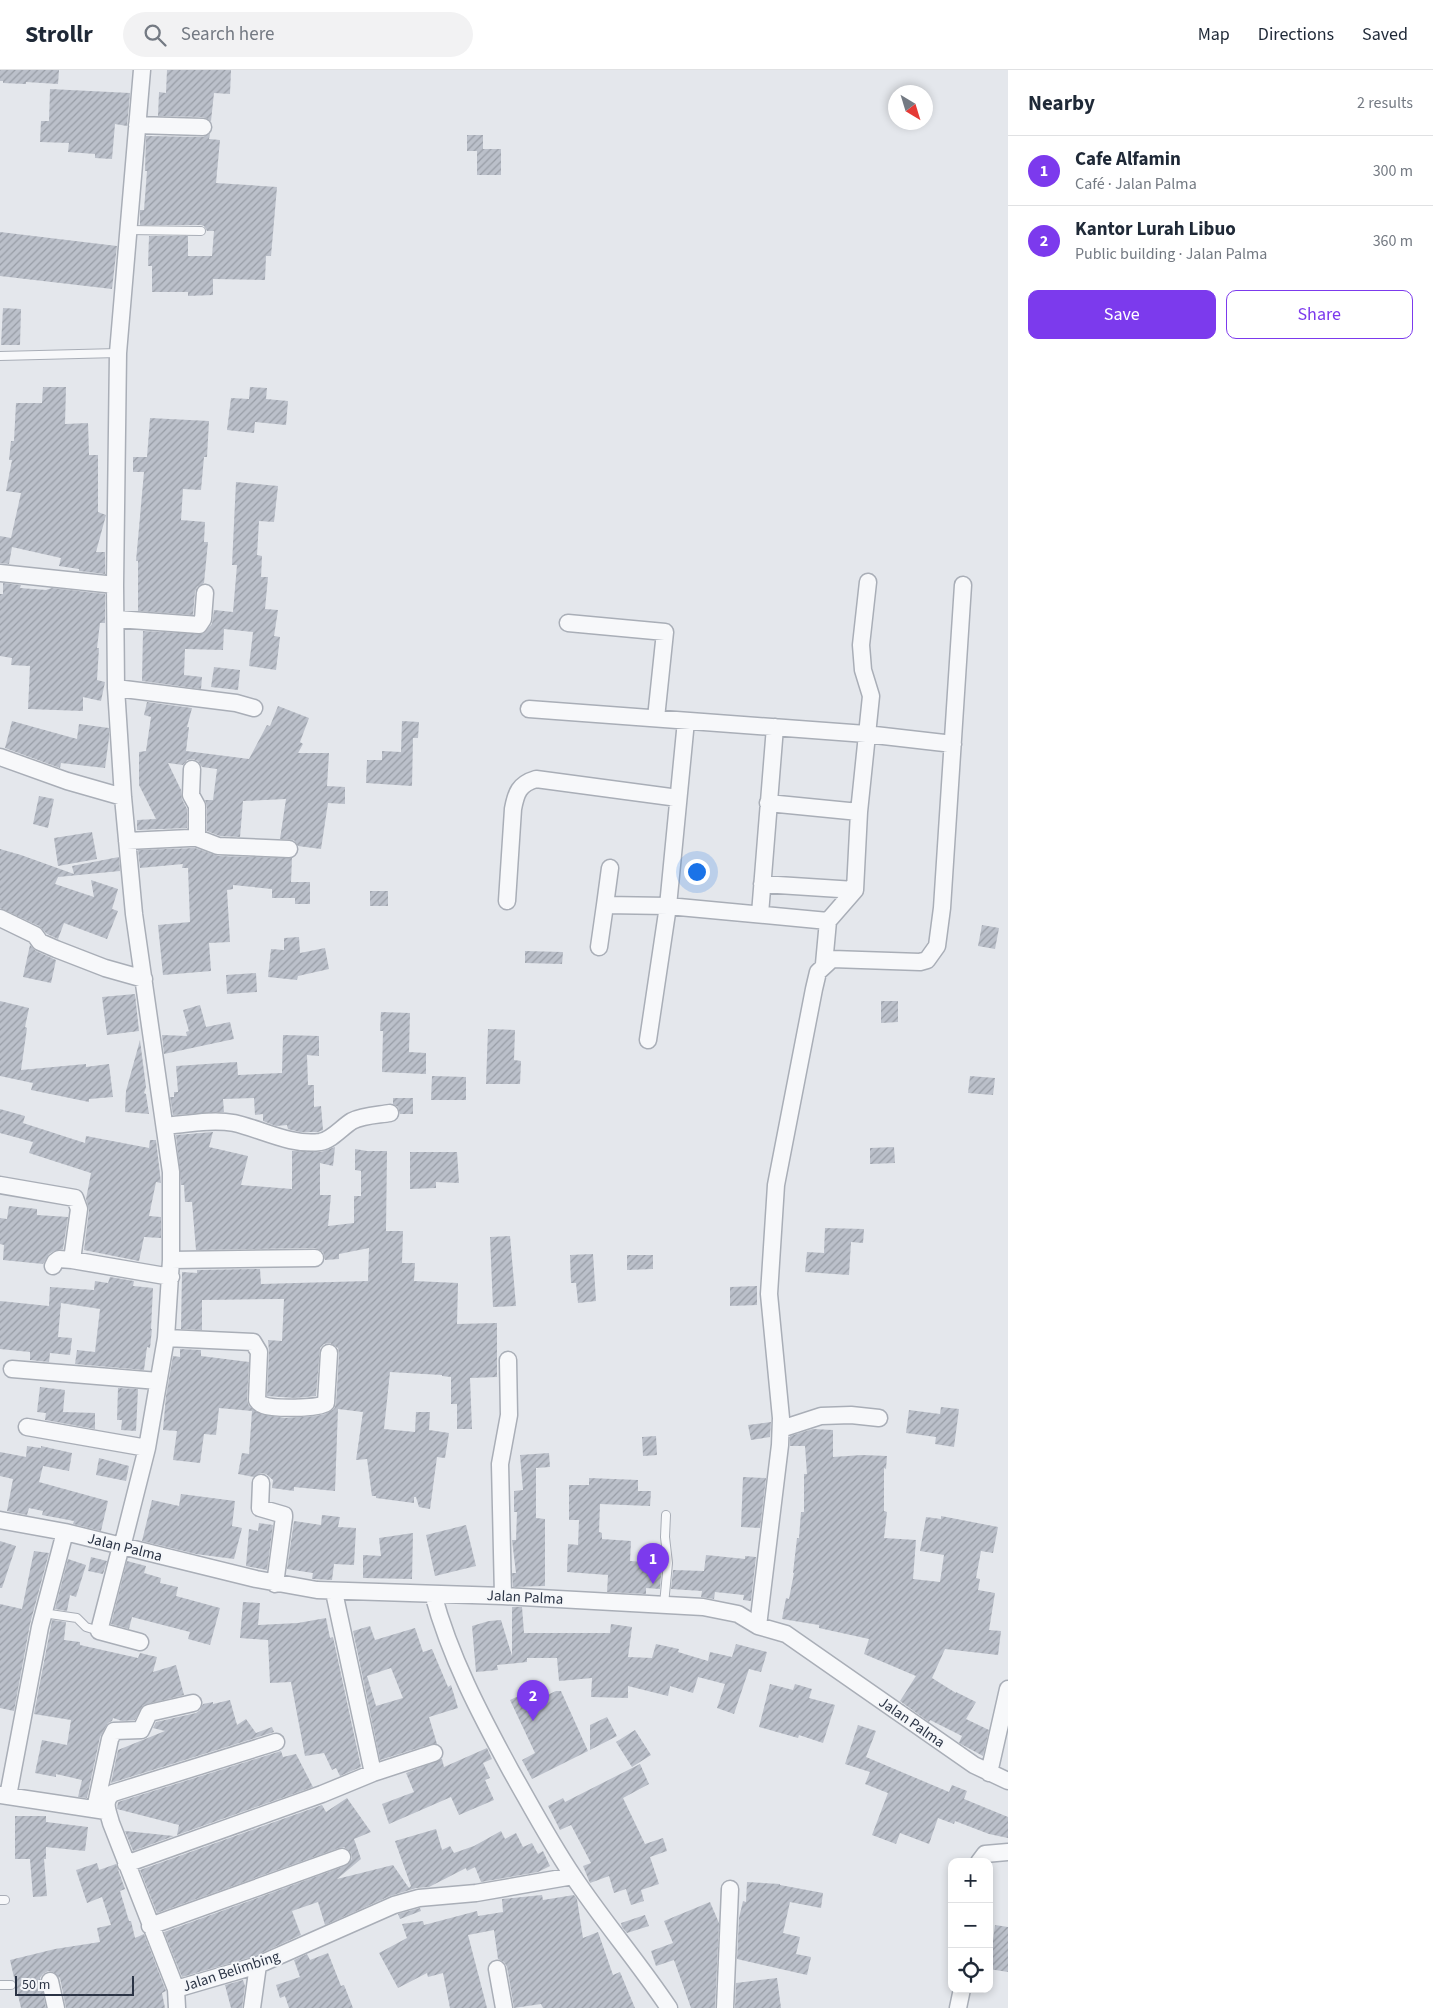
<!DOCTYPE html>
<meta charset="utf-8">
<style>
:root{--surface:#fff;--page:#f2f2f3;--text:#1f2937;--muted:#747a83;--line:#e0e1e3;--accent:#7c3aed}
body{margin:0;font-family:"Source Sans 3",sans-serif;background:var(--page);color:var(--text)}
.controls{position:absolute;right:15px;bottom:15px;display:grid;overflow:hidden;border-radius:10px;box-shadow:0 2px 8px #0003}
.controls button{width:45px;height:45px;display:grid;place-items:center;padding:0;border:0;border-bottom:1px solid var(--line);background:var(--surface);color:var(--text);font:25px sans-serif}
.compass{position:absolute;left:888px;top:15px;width:45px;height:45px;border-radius:50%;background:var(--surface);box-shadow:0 2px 8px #0003;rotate:142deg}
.scale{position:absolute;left:15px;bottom:12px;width:119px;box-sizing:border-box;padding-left:5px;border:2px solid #2b3445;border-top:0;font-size:14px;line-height:18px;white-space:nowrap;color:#2b3445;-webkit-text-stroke:4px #f4f6f9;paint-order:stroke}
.you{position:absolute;left:696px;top:801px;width:18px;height:18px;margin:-12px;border:4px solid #fff;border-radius:50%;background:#1a73e8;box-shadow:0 0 0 8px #1a73e833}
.badge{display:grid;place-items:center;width:32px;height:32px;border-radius:50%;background:var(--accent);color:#fff;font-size:16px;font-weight:700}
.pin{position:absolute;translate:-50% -41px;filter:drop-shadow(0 1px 2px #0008)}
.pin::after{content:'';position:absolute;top:26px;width:18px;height:15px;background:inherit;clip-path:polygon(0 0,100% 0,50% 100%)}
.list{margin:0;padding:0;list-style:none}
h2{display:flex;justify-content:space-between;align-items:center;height:65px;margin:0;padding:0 20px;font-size:21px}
h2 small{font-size:16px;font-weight:400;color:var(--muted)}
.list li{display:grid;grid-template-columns:32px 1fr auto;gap:15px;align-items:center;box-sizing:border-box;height:70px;padding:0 20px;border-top:1px solid var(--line)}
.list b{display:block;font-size:19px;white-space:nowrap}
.list p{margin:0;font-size:16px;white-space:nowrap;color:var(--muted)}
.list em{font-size:16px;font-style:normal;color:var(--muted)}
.actions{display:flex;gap:10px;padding:15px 20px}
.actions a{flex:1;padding:11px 0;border:1px solid var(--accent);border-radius:10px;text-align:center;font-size:18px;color:var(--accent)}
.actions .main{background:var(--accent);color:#fff}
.icon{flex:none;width:28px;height:28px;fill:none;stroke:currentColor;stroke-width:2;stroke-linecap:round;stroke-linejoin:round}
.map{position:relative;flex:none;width:1008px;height:1938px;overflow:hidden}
header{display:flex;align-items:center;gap:30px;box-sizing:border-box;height:70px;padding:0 25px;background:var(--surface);border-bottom:1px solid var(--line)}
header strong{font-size:24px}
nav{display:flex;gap:28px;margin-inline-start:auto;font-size:18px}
.search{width:350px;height:45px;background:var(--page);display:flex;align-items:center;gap:12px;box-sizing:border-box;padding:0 18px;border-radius:28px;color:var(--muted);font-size:19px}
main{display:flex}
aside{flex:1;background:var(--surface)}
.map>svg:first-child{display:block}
</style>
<header>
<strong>Strollr</strong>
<div class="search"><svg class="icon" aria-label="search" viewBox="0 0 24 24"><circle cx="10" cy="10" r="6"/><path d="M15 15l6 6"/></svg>Search here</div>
<nav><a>Map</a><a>Directions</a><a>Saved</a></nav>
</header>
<main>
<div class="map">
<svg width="1008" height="1938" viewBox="0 0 1008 1938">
<defs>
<pattern id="building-hatch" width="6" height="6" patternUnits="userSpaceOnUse" patternTransform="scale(1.25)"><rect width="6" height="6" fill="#bbc0ca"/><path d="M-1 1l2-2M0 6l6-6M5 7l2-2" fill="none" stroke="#989da6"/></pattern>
</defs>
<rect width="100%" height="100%" fill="#e4e7ec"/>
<path fill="url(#building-hatch)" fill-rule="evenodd" d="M0,0H59L58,14L26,12V14L3,13V11H0Z
M167,0H231L230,24L214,23L211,51L203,47L158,46L159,22L166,23Z
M50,19L130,23L127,56L115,54L112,89L95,88V84L68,82L69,73L40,72L41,51H49Z
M210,64L209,69L220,70L216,113L277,117L271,186H266L265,210L213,209V225L188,226V222H152V196H148L149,166H188V186H212L214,161H207L204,156L201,155H140V140H144L147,101H145L146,66L203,67Z
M467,65H483V79H501V105H477V81H467Z
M0,162L117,176L112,219L0,206Z
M3,238L21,239L20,275H1Z
M43,317H66L65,354L88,353L89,385H98V442L106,445L96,482H105V504L79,501V499L59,496L61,488L12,477L9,494L0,493V466L11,468L21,423L6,421L12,390H9L11,371H14L16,333H42Z
M250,317L267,318L266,329L288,331L286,355L255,352L254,363L227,360L231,328L249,329Z
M150,348L209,351L207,387H204L201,420L183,419L181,450L205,452L204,472H208L204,513L197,517L195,522L193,545L138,541V491H136L144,402H133V387H147Z
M236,412L278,416L274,452L259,451L257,485L262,486L261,507H268L265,539L278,540L274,566L280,567L276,600L249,596L253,562L224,559L223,580L185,579L184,605L202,607L201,619L142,611L143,561L203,564L212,554L214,540L233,542L237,495H232Z
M3,513L21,515L20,518L46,520L52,518L105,524V553H100L97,578H99L97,610L105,612L101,631L83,627V641L28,639L30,596L11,595L12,588L0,586V524H3Z
M214,597L240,600L238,620L211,617Z
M147,632L192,638L187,657H189L186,681L249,689L267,655L270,656L278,636L309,648L300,672L303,674L298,683H329L327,716L345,717V734L328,733L321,779L298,776L294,770L280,769L286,729L243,731L240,767L220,766L207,761V736L205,730H213L217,699L202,697L198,691L193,689L187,690L183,695L168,693L181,720L182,729L187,739V758L137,760V750L156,749L139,715V682L146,681L151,647L144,645Z
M12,651L77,669L79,654L109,658V668L105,698L61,693L60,698L5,678Z
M402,651L419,652L418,668H413L412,716L366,713L367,690H382V681L401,682Z
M39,726L54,729L48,758L33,754Z
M92,762L97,789L58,796L54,768Z
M195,778L218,786L292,788L291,812H310V834H295V828H272V819L233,815V819L227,820L230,872L209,873L211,901L163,905L158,855L190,852L188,798H182L183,794L140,798L138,780Z
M0,779L21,785L74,804L72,796L119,787L120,801L58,807L55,814L94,827L91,810L118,819L112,839L118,841L107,869L64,853L58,869L47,864L39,856L0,838Z
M370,821H388V836H370Z
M982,855L999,858L995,879L978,876Z
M299,867L300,883L325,878L329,899L298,906L297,910L268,907L271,879L284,880V868Z
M30,875L36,881L56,890L51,913L23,907Z
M525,881L563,882L562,894L525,893Z
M256,903L257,922L227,924L226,905Z
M135,924L139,961L107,965L102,927Z
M0,931L29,938L25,957L27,958L21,1000L86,994V997L109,994L113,1027L89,1029V1032L31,1020L33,1013L0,1006Z
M881,931H898V952L881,953Z
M200,935L206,957L230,952L234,969L164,984L162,965L187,966L186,962L189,961L183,940Z
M381,942L410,943L409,982L426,983V1004L382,1002L383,961H380Z
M488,959L515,960L514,990L521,991L520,1014H486Z
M283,965L319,966V986L307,985L308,1015H314V1037L321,1036L323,1060L318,1062H300L288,1059L287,1055L276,1056L263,1051V1044L255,1045L254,1028L223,1029L224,1042L173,1045L170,1027H174V1022H178L176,996L237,992L238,1005L282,1003Z
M140,970L146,1017L144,1023L146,1024L149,1044L125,1042L126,1021Z
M432,1006L466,1007V1030H431Z
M970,1006L995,1008L993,1025L968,1023Z
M393,1028H413V1044H400L398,1037L393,1034Z
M0,1039L25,1046L23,1053L85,1073L86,1066L149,1078L150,1070H156L161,1113L156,1112L149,1146L161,1147V1168L144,1167L139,1191L84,1180L89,1140L86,1129L91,1103L29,1083L33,1072L0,1063Z
M213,1062L209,1077L248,1086L241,1115L292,1119V1081L321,1082L335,1077L333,1096L320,1093V1125H331L328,1156L354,1153V1126H361V1101L355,1100V1079L367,1081H387L386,1161H403L402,1193H415L414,1211L458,1213L457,1254L497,1253V1307L470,1308L472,1359H457V1334H451V1307L442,1306V1305L390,1302L384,1359L415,1362L416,1342H430L429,1360L449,1363L445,1388L437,1387L430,1439L419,1437L416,1427H414V1433L376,1428V1426H372L367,1389L356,1390L363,1342L338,1339L335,1421L294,1417V1421L272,1418L273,1410L266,1404L261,1403L254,1407L238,1404L242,1383L249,1384L252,1341L219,1338L216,1365L204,1364L200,1393L173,1390L177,1361L163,1360L166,1326L173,1286L180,1287V1279L201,1280V1286L249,1292L247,1330L249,1336L260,1344L285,1348L316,1346L325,1344L334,1339L336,1334L339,1284L338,1278L330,1273L324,1274L320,1278L316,1326L295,1328L267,1326L269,1282L268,1270L282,1271L284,1229L202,1230V1260L181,1259L182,1202L197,1203V1200L260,1199L261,1214L368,1211L369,1178L339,1184V1189L325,1190L323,1182L315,1178L196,1180L192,1132H185L184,1115H181L176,1065Z
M894,1077L895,1093L870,1094V1078Z
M410,1082H457L459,1113L436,1112V1118L410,1119Z
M9,1136L37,1139V1145L68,1147L63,1179L54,1181L49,1184L43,1194L3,1190L4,1175L0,1174V1148L7,1149Z
M825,1158L864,1159L863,1173L851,1172L849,1205L805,1202L807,1182L824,1183Z
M510,1166L516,1236L493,1237L490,1167Z
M593,1184L596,1231L578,1233L576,1213H571L570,1185Z
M627,1185H653V1199L627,1200Z
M110,1207L134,1211L133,1216L153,1218L151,1259H152L150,1278L147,1277L144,1300L75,1294L77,1280L95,1282L100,1239L61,1233L58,1267L72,1268L70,1285L50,1283L49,1292L30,1290V1282L0,1279V1231L49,1236L50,1217L94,1220L95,1211L108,1213Z
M757,1216V1235L730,1236V1217Z
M40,1317L65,1320L63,1342L95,1343V1359L45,1350L46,1343L37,1342Z
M118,1318L138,1319L136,1361L121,1360L122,1350H117Z
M941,1337L959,1339L954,1377L935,1374L936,1367L906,1363L909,1340L940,1344Z
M771,1352L770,1367L751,1370L748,1355Z
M813,1359L833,1360V1387L862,1385L887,1386L886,1399L884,1398V1441L887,1442L884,1468L916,1470L913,1509L940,1512L944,1485L920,1481L926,1447L941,1449V1446L998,1457L993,1483L981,1481L976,1508L980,1509L978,1520L995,1523L989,1560L1001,1561L998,1585L945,1579L932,1608L956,1623V1622L976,1632L966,1649L989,1660L983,1686L959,1673L962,1666L930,1650L929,1652L900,1631L916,1606L864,1584L869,1569L819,1558V1555L782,1549L786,1528L789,1529L794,1503H793L797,1468H799L801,1442H804V1404H807L805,1376H790V1366Z
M656,1366L657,1385L643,1386L642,1367Z
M27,1376L41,1378V1376L72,1383L69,1401L43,1396L39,1412L108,1431L101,1461L73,1454L74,1451L42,1445L43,1441L29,1438L27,1445L7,1441L13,1409L0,1406V1382L26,1387Z
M549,1383L550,1397L536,1398V1448L545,1449V1516L513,1517L512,1503H516L512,1470H516L517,1442H514V1421L523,1420L520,1385Z
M99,1388L129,1396L126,1411L96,1405Z
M743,1407L766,1408L760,1458L741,1457Z
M589,1408L638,1410V1421H651L650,1436L600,1434L599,1462L602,1463V1469L631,1471L630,1491L662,1493L660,1519L646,1518V1524L607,1522L608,1505L567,1502L568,1474L578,1475L579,1450H569V1415H589Z
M181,1424L235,1431L232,1456L242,1458L234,1489L196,1484L142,1471L152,1430L179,1436Z
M322,1445L340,1447L338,1457L356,1458L354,1495L334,1494L332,1510L312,1509L313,1503L287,1499L294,1451L321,1455Z
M259,1453L273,1455L267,1500L246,1496L249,1459L258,1461Z
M466,1455L476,1496L435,1506L426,1465Z
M413,1463L412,1509L363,1508V1485L381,1486L379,1468Z
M0,1471L16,1476L2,1518H0Z
M34,1481L49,1483L30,1554L14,1641L0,1638V1534L22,1539Z
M706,1485L745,1489V1486L756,1487L751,1531L743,1530L744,1525L715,1522L714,1529L701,1527L702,1521L671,1519L673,1500L704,1501Z
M91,1487L107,1491L103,1504L88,1501Z
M68,1489L86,1495L76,1527L70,1525L67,1541L55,1539Z
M127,1491L146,1496L144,1503L161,1508L160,1513L178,1517L176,1526L220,1538L210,1575L188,1569L190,1562L132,1547L129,1559L111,1554Z
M243,1532L260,1533L258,1555L298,1553L326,1548L330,1568L333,1567L361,1697L340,1706L336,1698L332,1700L324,1683L305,1686L291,1612L270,1613L268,1570L240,1568Z
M512,1537H522L524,1563H610L611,1554L632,1557L628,1587L652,1588L656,1574L679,1579L678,1582L708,1591L710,1582L732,1587L736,1574L767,1582L761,1602L749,1599L734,1644L717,1638L725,1614L698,1607L693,1623L670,1616L668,1626L628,1616V1628L591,1627L592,1608L559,1611L557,1588H527V1592L497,1595L498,1600L476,1602L472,1556L489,1551L501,1550L512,1586Z
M52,1550L66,1552L64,1570L80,1572V1575L138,1588L140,1583L157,1587L153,1602L176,1595L184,1625L143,1635L135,1650L122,1651L113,1648L112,1651L108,1653L100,1667L87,1728L78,1727L82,1710L56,1704V1707L35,1703L42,1670L67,1675L71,1650L34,1644Z
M370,1556L375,1570L415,1558L423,1582L432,1579L448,1617L451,1615L458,1638L429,1647L437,1674H431L380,1690L353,1561ZM391,1598L403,1628L376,1636L367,1606Z
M770,1614L793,1620L795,1614L812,1619L809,1628L835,1635L823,1673L799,1665L798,1668L759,1657Z
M531,1620L536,1630L556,1621H561L588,1681L532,1709L522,1690L535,1683L510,1630Z
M230,1630L237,1655L246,1649L256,1663L272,1657L274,1662L111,1713L118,1680L165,1661L153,1658L156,1652L196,1643L200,1640L203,1634L213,1632V1634Z
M607,1647L617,1666L590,1680V1655Z
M858,1655L876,1661L866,1687L949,1722L952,1715L967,1721L964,1729L1008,1747V1768L989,1764L955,1751L954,1754L938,1748L929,1774L900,1763L896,1774L872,1765L888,1723L865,1714L870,1702L845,1694Z
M635,1660L651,1685L632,1697L616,1672Z
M487,1678L492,1689L483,1693L490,1708L485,1710L494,1730L459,1745L451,1727L389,1754L382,1734L414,1722L406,1703L442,1689L444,1697Z
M281,1681L283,1687L296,1684L313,1717L177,1765L179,1755L117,1739L118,1732Z
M640,1694L649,1714L623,1728L645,1774L663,1768L667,1781L650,1787L659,1814L641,1820L644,1831L631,1835L626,1819L614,1823L609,1806L590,1813L583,1796L591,1793L571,1755L560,1760L548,1736L563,1728L565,1732Z
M347,1728L371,1762L354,1769L361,1789L337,1809L393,1795L409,1818L411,1816L395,1771L436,1759L442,1780L450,1776L454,1783L474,1776L501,1761L505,1769L516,1763L523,1777L532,1773L538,1784L543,1781L550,1796L538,1802L481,1812L475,1797L467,1801L466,1798L429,1817L416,1818L390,1826L325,1855L318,1832L292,1841L301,1865L255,1886L182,1907L164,1862L345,1796L352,1789L351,1783L344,1777L339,1778L157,1843L140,1800L322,1735L326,1742Z
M15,1746H46V1752L88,1757L85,1781L46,1777V1789H44L47,1826L33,1827L30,1789H15Z
M125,1761L174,1766L133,1781Z
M97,1793L99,1800L116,1794L125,1819L120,1821L129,1851H131L135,1868L144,1864L166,1921L162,1923L165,1938H66L60,1908L53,1902L48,1901L43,1904L40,1908L46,1938H21L10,1890L55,1879L100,1872L97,1858L111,1855L102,1827L87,1833L76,1800Z
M747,1812L780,1814V1815L823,1823L821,1838L790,1832L783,1863L800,1867L796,1884L811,1887L807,1905L737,1889L739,1848L743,1831L746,1832Z
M542,1825L543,1830L574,1825L577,1829L583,1868L598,1862L613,1905L620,1902L635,1938H543L541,1934L514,1938L507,1897L504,1892L498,1889L494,1860L468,1865L487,1938H450L443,1903L428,1907L427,1903L398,1918L379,1883L407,1868L402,1854L423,1851L424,1855L477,1841L478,1846L503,1842L502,1829Z
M710,1832L719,1853L715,1938H691L674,1890L656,1896L651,1881L673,1873L664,1851Z
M420,1838L421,1841L400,1849L398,1844Z
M645,1845L649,1856L627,1863L622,1857L621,1853Z
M995,1855L1008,1857V1902L989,1899Z
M328,1883L341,1916L344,1915L353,1938H289L285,1926L280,1928L276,1915L300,1907L294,1890L307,1884L310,1890Z
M777,1908L781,1938H735L736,1913Z
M243,1910L245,1916L242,1938H231L225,1915Z"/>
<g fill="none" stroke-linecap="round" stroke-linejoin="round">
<defs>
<path id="service" d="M128,160L201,161
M0,286L118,283
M664,1534L668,1493L665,1467L666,1445
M43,1543L77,1548L86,1557L99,1561
M0,1830H5
M0,1915H11"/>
<path id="minor" d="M137,55L203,57
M0,503L115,515
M117,549L199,555L203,549L205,523
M568,553L665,562L656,648
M116,618L236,633L254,638
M529,639L866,664L953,674
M0,687L67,711L123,727
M192,699L191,725L197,736V768
M768,733L859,742
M127,771L190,768H197L218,776L289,779
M762,814L855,820
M507,831L513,739C516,723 519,714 536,709L678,728
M605,835L610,798
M760,844L775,657
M0,848L35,865L40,872L56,879L105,898L144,909
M599,877L605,835L668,836L828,851
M824,894L828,851L855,820L859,742L871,626L863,600L861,575L868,512
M648,970L668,836L686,651
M165,1056C187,1054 212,1049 234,1053C261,1059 291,1076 320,1072C332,1070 342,1057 352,1051C363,1045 378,1045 390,1043
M0,1115L75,1128L79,1139L72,1190L171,1207
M171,1190L315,1188
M53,1196L55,1192L59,1189L72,1190
M166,1268L253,1272L259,1282L257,1330C259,1333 260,1334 263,1335C273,1339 318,1339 326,1333L329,1283
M12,1299L158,1311
M27,1357L147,1378
M781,1359L821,1346L851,1345L879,1348
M261,1413L260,1438L284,1445V1447L275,1514
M0,1450L65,1462L256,1509L317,1520L503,1526L703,1537L738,1544L758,1556L786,1564L974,1695L1008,1711
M121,1476L99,1561L140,1572
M122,1477L147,1378L166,1268L171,1190V1102L134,844L123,727L116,618L115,515L118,283L142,0
M334,1522L373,1703
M433,1524C450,1587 480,1644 511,1701C531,1736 550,1772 573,1806C603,1851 639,1893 669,1938
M503,1526L500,1394L509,1345L508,1290
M758,1556L780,1375L781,1348L769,1224L776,1115L814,919L818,902L832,889L920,892L927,890L937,876L942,838L963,515
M989,1703L1008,1619
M0,1725L106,1741
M8,1726L40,1557L65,1462
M95,1739L110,1669L114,1661L141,1660L149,1643L193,1633
M979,1792L985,1784L1008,1782
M126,1794L322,1724L373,1703L434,1683
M150,1856L342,1787
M497,1899L504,1938
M50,1911L56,1938
M176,1919L258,1895L394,1835L419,1828L476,1823L573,1806
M177,1938L176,1919L111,1753C108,1741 102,1731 113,1723L276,1672
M252,1938L258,1895
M725,1938L730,1819
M958,1938L962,1919"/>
</defs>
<use href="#service" stroke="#a9aeb7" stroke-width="10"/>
<use href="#minor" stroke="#a9aeb7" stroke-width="19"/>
<use href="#service" stroke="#f7f8fa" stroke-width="8"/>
<use href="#minor" stroke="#f7f8fa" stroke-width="16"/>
</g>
<g text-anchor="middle" stroke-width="4" stroke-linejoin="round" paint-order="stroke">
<g font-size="15" fill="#2b3445" stroke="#f4f6f9">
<text transform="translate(125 1477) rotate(14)" y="5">Jalan Palma</text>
<text transform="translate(525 1527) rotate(3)" y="5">Jalan Palma</text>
<text transform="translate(912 1652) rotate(35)" y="5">Jalan Palma</text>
<text transform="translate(231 1901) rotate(-18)" y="5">Jalan Belimbing</text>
</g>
</g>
</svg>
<div class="controls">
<button>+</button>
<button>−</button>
<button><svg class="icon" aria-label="locate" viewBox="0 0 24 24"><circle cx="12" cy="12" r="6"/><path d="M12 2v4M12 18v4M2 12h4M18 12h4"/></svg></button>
</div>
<svg class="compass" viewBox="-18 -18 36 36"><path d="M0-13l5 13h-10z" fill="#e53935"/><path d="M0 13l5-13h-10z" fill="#747a83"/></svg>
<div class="scale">50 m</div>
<div class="you"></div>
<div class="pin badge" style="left:653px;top:1514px">1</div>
<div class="pin badge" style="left:533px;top:1651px">2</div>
</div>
<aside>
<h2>Nearby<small>2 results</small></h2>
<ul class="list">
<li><span class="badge">1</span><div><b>Cafe Alfamin</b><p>Café · Jalan Palma</p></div><em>300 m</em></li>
<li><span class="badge">2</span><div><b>Kantor Lurah Libuo</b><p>Public building · Jalan Palma</p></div><em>360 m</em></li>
</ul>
<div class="actions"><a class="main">Save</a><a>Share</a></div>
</aside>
</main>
